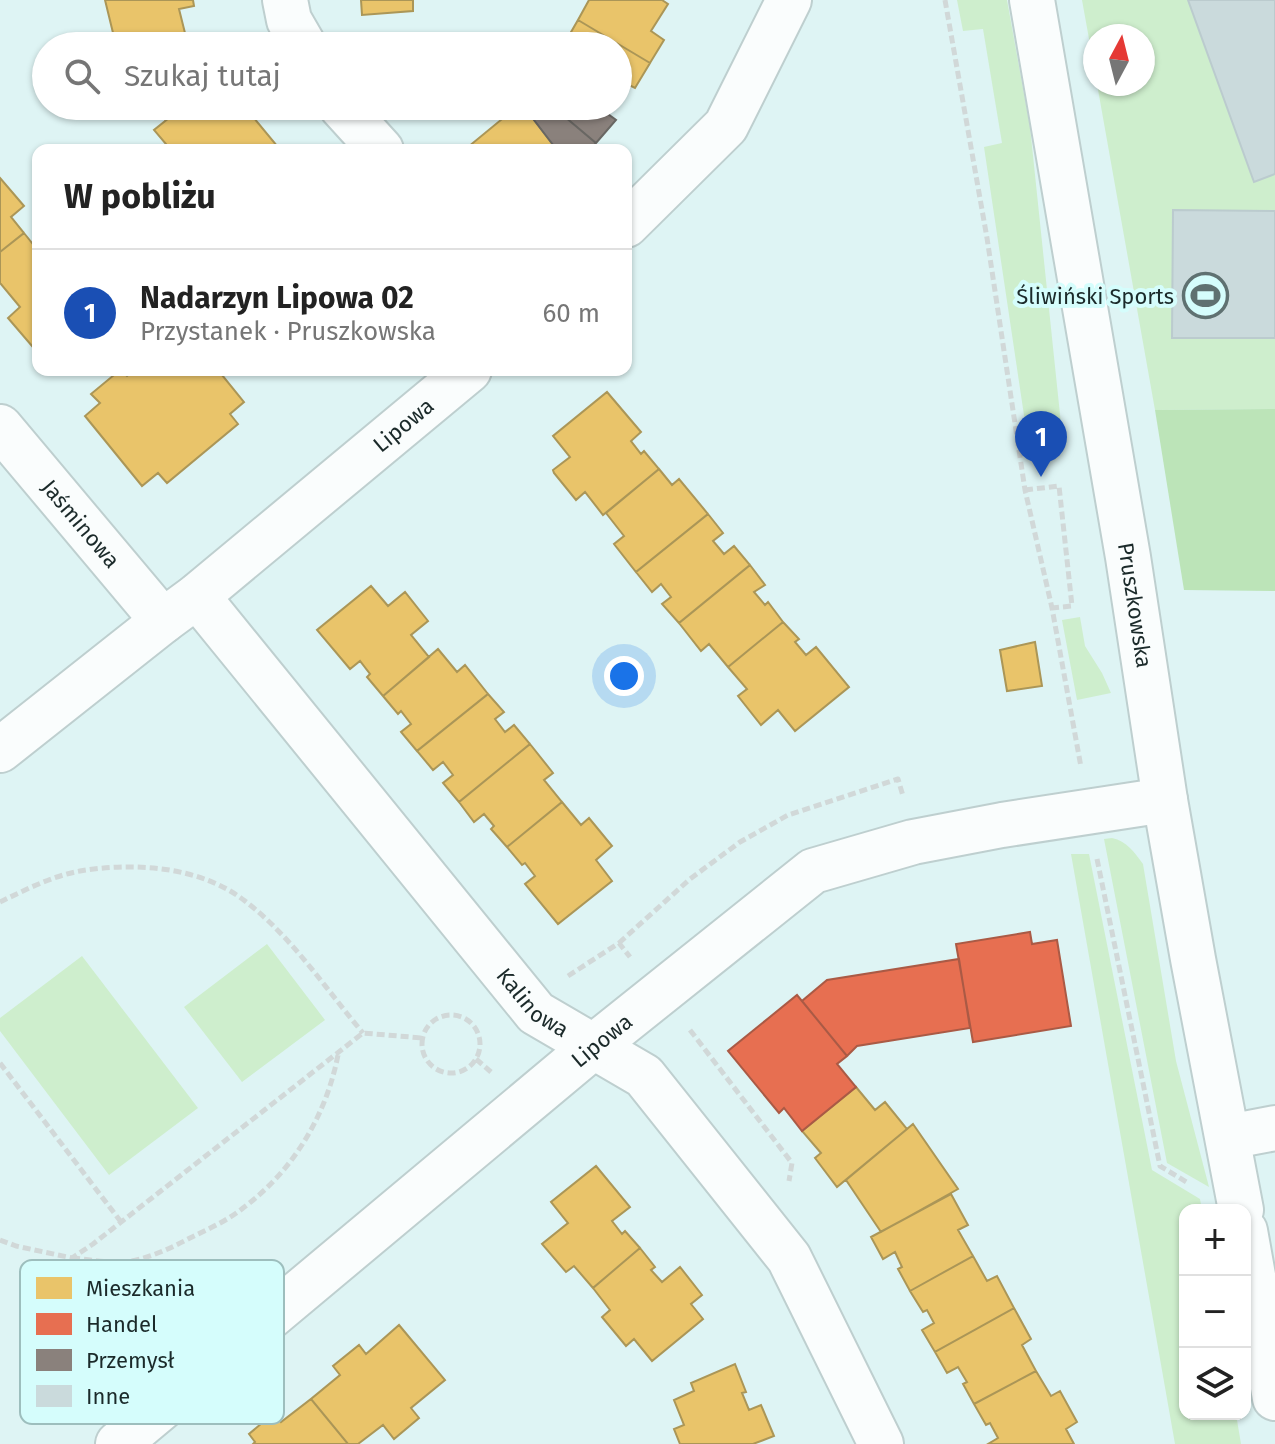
<!DOCTYPE html>
<html lang="pl">
<meta charset="utf-8">
<style>
:root{--surface:#fff;--page:#f2f2f2;--text:#222;--muted:#767676;--line:#e0e0e0;--accent:#5f7171}
body{margin:0;font-family:"Fira Sans",sans-serif;background:var(--page);color:var(--text)}
.controls{position:absolute;right:24px;bottom:24px;display:grid;overflow:hidden;border-radius:16px;box-shadow:0 2px 6px #0004}
.controls button{width:72px;height:72px;display:grid;place-items:center;padding:0;border:0;border-bottom:2px solid var(--line);background:var(--surface);color:var(--text);font:40px sans-serif}
.compass{position:absolute;left:1083px;top:24px;width:72px;height:72px;border-radius:50%;background:var(--surface);box-shadow:0 2px 6px #0004;rotate:7deg}
.you{position:absolute;left:624px;top:676px;width:28px;height:28px;margin:-20px;border:6px solid #fff;border-radius:50%;background:#1a73e8;box-shadow:0 0 0 12px #1a73e833}
.badge{display:grid;place-items:center;width:52px;height:52px;border-radius:50%;background:var(--accent);color:#fff;font-size:26px;font-weight:700}
.pin{position:absolute;translate:-50% -66px;filter:drop-shadow(0 2px 4px #0008)}
.pin::after{content:'';position:absolute;top:42px;width:28px;height:24px;background:inherit;clip-path:polygon(0 0,100% 0,50% 100%)}
.list{margin:0;padding:0;list-style:none}
h2{display:flex;justify-content:space-between;align-items:center;height:104px;margin:0;padding:0 32px;font-size:34px}
h2 small{font-size:26px;font-weight:400;color:var(--muted)}
.list li{display:grid;grid-template-columns:52px 1fr auto;gap:24px;align-items:center;box-sizing:border-box;height:128px;padding:0 32px;border-top:2px solid var(--line)}
.list b{display:block;font-size:30px;white-space:nowrap}
.list p{margin:0;font-size:26px;white-space:nowrap;color:var(--muted)}
.list em{font-size:26px;font-style:normal;color:var(--muted)}
.icon{flex:none;width:44px;height:44px;fill:none;stroke:currentColor;stroke-width:2;stroke-linecap:round;stroke-linejoin:round}
.map{position:relative;flex:none;width:1275px;height:1444px;overflow:hidden}
.search{position:absolute;background:var(--surface);box-shadow:0 2px 6px #0004;left:32px;top:32px;width:600px;height:88px;display:flex;align-items:center;gap:20px;box-sizing:border-box;padding:0 28px;border-radius:44px;color:var(--muted);font-size:30px}
.panel{position:absolute;background:var(--surface);box-shadow:0 2px 6px #0004;left:32px;top:144px;width:600px;height:232px;border-radius:16px}
.map>svg:first-child{display:block}
</style>
<div class="map">
<svg width="1275" height="1444" viewBox="0 0 1275 1444">
<rect width="100%" height="100%" fill="#def4f4"/>
<path fill="#ceeecd" d="M957,0H1007L1030,127L1063,443L1041,445L1038,421L1025,422L984,147L1002,143L983,29L963,31Z
M1082,0H1275V409L1155,410L1097,84H1143V36H1095V72Z
M1080,617L1085,646L1102,673L1111,693L1077,700L1062,620Z
M1112,838C1127,841 1134,852 1143,864L1176,1061L1209,1187L1167,1163L1104,839Z
M1071,854H1089L1152,1170L1200,1199L1202,1210H1185V1414H1236L1241,1444H1175Z
M267,944L325,1020L242,1082L184,1007Z
M82,956L198,1108L109,1175L0,1031V1018Z"/>
<path fill="#bce4b8" d="M1275,409V591L1184,590L1155,410Z"/>
<path fill="#e9c46a" stroke="#ab9657" stroke-width="2" d="M105,0H193L194,6L179,9L187,41L171,46H131L129,38L115,41Z
M361,0H413V11L362,15Z
M589,0H662L668,4L651,31L664,40L650,63L578,20Z
M578,20L650,63L635,88L623,82L618,90V46H563Z
M201,38L205,46H171L187,41Z
M158,106H184L165,120Z
M184,106H225L231,113L239,106H244L278,147L274,150H171L154,130Z
M518,106H521L531,116L557,150H471L468,147Z
M0,178L24,206L11,217L24,233L0,252Z
M24,233L36,248L38,247V353L8,318L20,307L0,283V252Z
M120,370L127,376L134,370H218L244,402L230,414L238,424L167,483L158,473L142,486L85,416L100,403L91,394Z
M607,392L641,432L631,441L641,454L644,451L659,469L603,515L585,492L576,500L554,473L553,470L570,457L553,436Z
M659,469L672,485L679,479L708,514L636,572L614,544L624,536L606,513Z
M708,514L723,533L713,541L724,554L734,546L750,565L679,623L662,604L671,597L661,584L652,592L636,572Z
M750,565L765,585L754,592L765,605L768,602L783,622L728,667L709,644L701,651L679,623Z
M371,586L388,606L405,592L428,621L411,635L429,657L383,696L367,677L370,674L360,661L350,669L317,630Z
M783,622L799,639L795,642L806,655L816,647L849,687L795,731L778,710L761,725L738,696L747,689L728,667Z
M1035,642L1042,686L1007,691L1000,650Z
M438,649L457,672L465,665L488,694L417,751L401,732L411,724L401,711L398,714L383,696Z
M488,694L504,712L495,719L505,732L514,725L530,744L459,802L443,783L453,775L443,762L433,770L417,751Z
M530,744L553,773L544,780L562,802L507,847L491,829L494,826L484,814L474,822L459,802Z
M562,802L581,825L589,818L612,846L596,860L612,881L558,924L525,884L535,876L525,863L522,865L507,847Z
M856,1087L875,1110L885,1102L907,1129L837,1187L815,1158L821,1153L802,1131Z
M913,1124L958,1189L881,1232L846,1180Z
M596,1166L630,1207L612,1221L622,1234L625,1231L640,1248L593,1288L574,1266L566,1272L542,1244L568,1223L551,1202Z
M951,1194L968,1225L958,1230L973,1256L910,1291L898,1269L902,1267L895,1252L883,1259L871,1237Z
M640,1248L655,1267L651,1270L662,1282L680,1267L702,1295L691,1304L703,1319L652,1361L634,1339L626,1346L602,1317L610,1310L593,1288Z
M973,1256L987,1281L997,1276L1014,1308L935,1352L922,1330L934,1323L927,1310L923,1312L910,1291Z
M1014,1308L1031,1339L1022,1345L1036,1371L974,1404L963,1384L967,1382L958,1367L947,1373L935,1352Z
M399,1325L445,1380L411,1408L419,1418L394,1439L383,1425L358,1444H348L311,1399L340,1375L333,1366L359,1345L366,1354Z
M735,1364L746,1392L742,1393L749,1410L761,1405L774,1436L753,1444H680L674,1429L684,1425L674,1400L694,1391L691,1383Z
M1036,1371L1051,1396L1060,1391L1077,1422L1066,1429L1074,1444H988L998,1438L990,1423L986,1425L974,1404Z
M311,1399L348,1444H253L255,1442L249,1434L274,1413L281,1422Z"/>
<path fill="#e76f51" stroke="#aa5a45" stroke-width="2" d="M1030,932L1032,944L1057,940L1071,1026L973,1042L956,944Z
M959,959L970,1028L857,1046L847,1056L802,1001L827,980Z
M797,995L847,1056L837,1064L856,1087L802,1131L784,1108L779,1113L728,1051Z"/>
<path fill="#8a817c" stroke="#696763" stroke-width="2" d="M540,106H552L596,143L590,150H557L531,116Z
M552,106H597L616,120L596,143Z"/>
<path fill="#cadadc" stroke="#bbcbce" stroke-width="2" d="M1188,0H1275V174L1254,182Z
M1173,210L1275,211V338H1172Z"/>
<g fill="none" stroke-linecap="round" stroke-linejoin="round">
<defs>
<g id="minor">
<path d="M285,0L289,20L304,46"/>
<path d="M341,106L381,150"/>
<path d="M626,225L726,126L789,0"/>
<path id="s1" d="M0,427L163,621"/>
<path id="s2" d="M197,596L536,1013L644,1076L789,1258L881,1444"/>
<path id="s3" d="M0,750L163,621L197,596L469,370"/>
<path d="M1228,1137L1275,1128"/>
<path id="s4" d="M118,1444L594,1046L813,871L913,842L1002,825L1165,800"/>
</g>
<g id="tertiary">
<path id="s5" d="M1032,0L1128,557L1165,800L1193,959L1241,1210"/>
<path d="M1245,1231L1275,1398"/>
</g>
</defs>
<use href="#minor" stroke="#becfcf" stroke-width="48"/>
<use href="#tertiary" stroke="#becfcf" stroke-width="48"/>
<path stroke="#d1d8d8" stroke-width="5" stroke-dasharray="8 4" stroke-linecap="butt" d="M945,0L987,238L1025,490L1052,608L1081,767
M1025,490L1059,486L1072,606L1052,608
M1097,859L1160,1166L1188,1183
M0,902C25,890 52,876 80,871C134,862 200,866 245,901C292,937 325,988 363,1033
M619,943L690,879L740,842L788,815L898,779L903,796
M568,976L619,943L630,957
M422 1044a29 29 0 1 1 58 0a29 29 0 1 1-58 0Z
M690,1030L792,1163L789,1181
M476,1059L491,1072
M0,1063L121,1222
M0,1240L16,1246L72,1258L93,1244L363,1033L422,1038
M72,1258C88,1259 104,1263 120,1262C142,1262 171,1248 190,1238C208,1229 227,1221 243,1208C293,1171 326,1116 338,1055"/>
<use href="#minor" stroke="#fafdfd" stroke-width="44"/>
<use href="#tertiary" stroke="#fafdfd" stroke-width="44"/>
</g>
<defs>
<symbol id="stadium-ring" viewBox="-11 -11 22 22"><circle r="9.5" fill="#d5fdfc" stroke="#5f7171" stroke-width="1.5"/><path d="M0-5a6.5 5 0 1 0 0 10a6.5 5 0 1 0 0-10ZM-3.5-1.8h7v3.6h-7Z" fill="#5f7171"/></symbol>
</defs>
<g fill-rule="evenodd">
<use href="#stadium-ring" x="1180" y="270" width="51" height="51"/>
</g>
<g text-anchor="middle" stroke-width="8" stroke-linejoin="round" paint-order="stroke">
<g font-size="22" fill="#1b2a2a" stroke="#d5fdfc" text-anchor="end">
<text x="1174" y="304">Śliwiński Sports</text>
</g>
<g font-size="22" fill="#1b2a2a" stroke="#d5fdfc">
<text dy="8" stroke="none"><textPath href="#s3" startOffset="518">Lipowa</textPath></text>
<text dy="8" stroke="none"><textPath href="#s1" startOffset="126">Jaśminowa</textPath></text>
<text dy="8" stroke="none"><textPath href="#s5" startOffset="614">Pruszkowska</textPath></text>
<text dy="8" stroke="none"><textPath href="#s2" startOffset="528">Kalinowa</textPath></text>
<text dy="8" stroke="none"><textPath href="#s4" startOffset="630">Lipowa</textPath></text>
</g>
</g>
<rect x="20" y="1260" width="264" height="164" rx="12" fill="#d5fdfc" stroke="#9dbebd" stroke-width="2"/>
<rect x="36" y="1277" width="36" height="22" fill="#e9c46a"/>
<rect x="36" y="1313" width="36" height="22" fill="#e76f51"/>
<rect x="36" y="1349" width="36" height="22" fill="#8a817c"/>
<rect x="36" y="1385" width="36" height="22" fill="#cadadc"/>
<g font-size="22" fill="#1b2a2a">
<text x="86" y="1296">Mieszkania</text>
<text x="86" y="1332">Handel</text>
<text x="86" y="1368">Przemysł</text>
<text x="86" y="1404">Inne</text>
</g>
</svg>
<div class="controls">
<button>+</button>
<button>−</button>
<button><svg class="icon" aria-label="layers" viewBox="0 0 24 24"><path d="M12 4l9 5-9 5-9-5zM3 14l9 5 9-5"/></svg></button>
</div>
<svg class="compass" viewBox="-18 -18 36 36"><path d="M0-13l5 13h-10z" fill="#e53935"/><path d="M0 13l5-13h-10z" fill="#767676"/></svg>
<div class="you"></div>
<div class="pin badge" style="left:1041px;top:477px;background:#1a4fb4">1</div>
<div class="search"><svg class="icon" aria-label="search" viewBox="0 0 24 24"><circle cx="10" cy="10" r="6"/><path d="M15 15l6 6"/></svg>Szukaj tutaj</div>
<section class="panel">
<h2>W pobliżu<small></small></h2>
<ul class="list">
<li><span class="badge" style="background:#1a4fb4">1</span><div><b>Nadarzyn Lipowa 02</b><p>Przystanek · Pruszkowska</p></div><em>60 m</em></li>
</ul>
</section>
</div>
